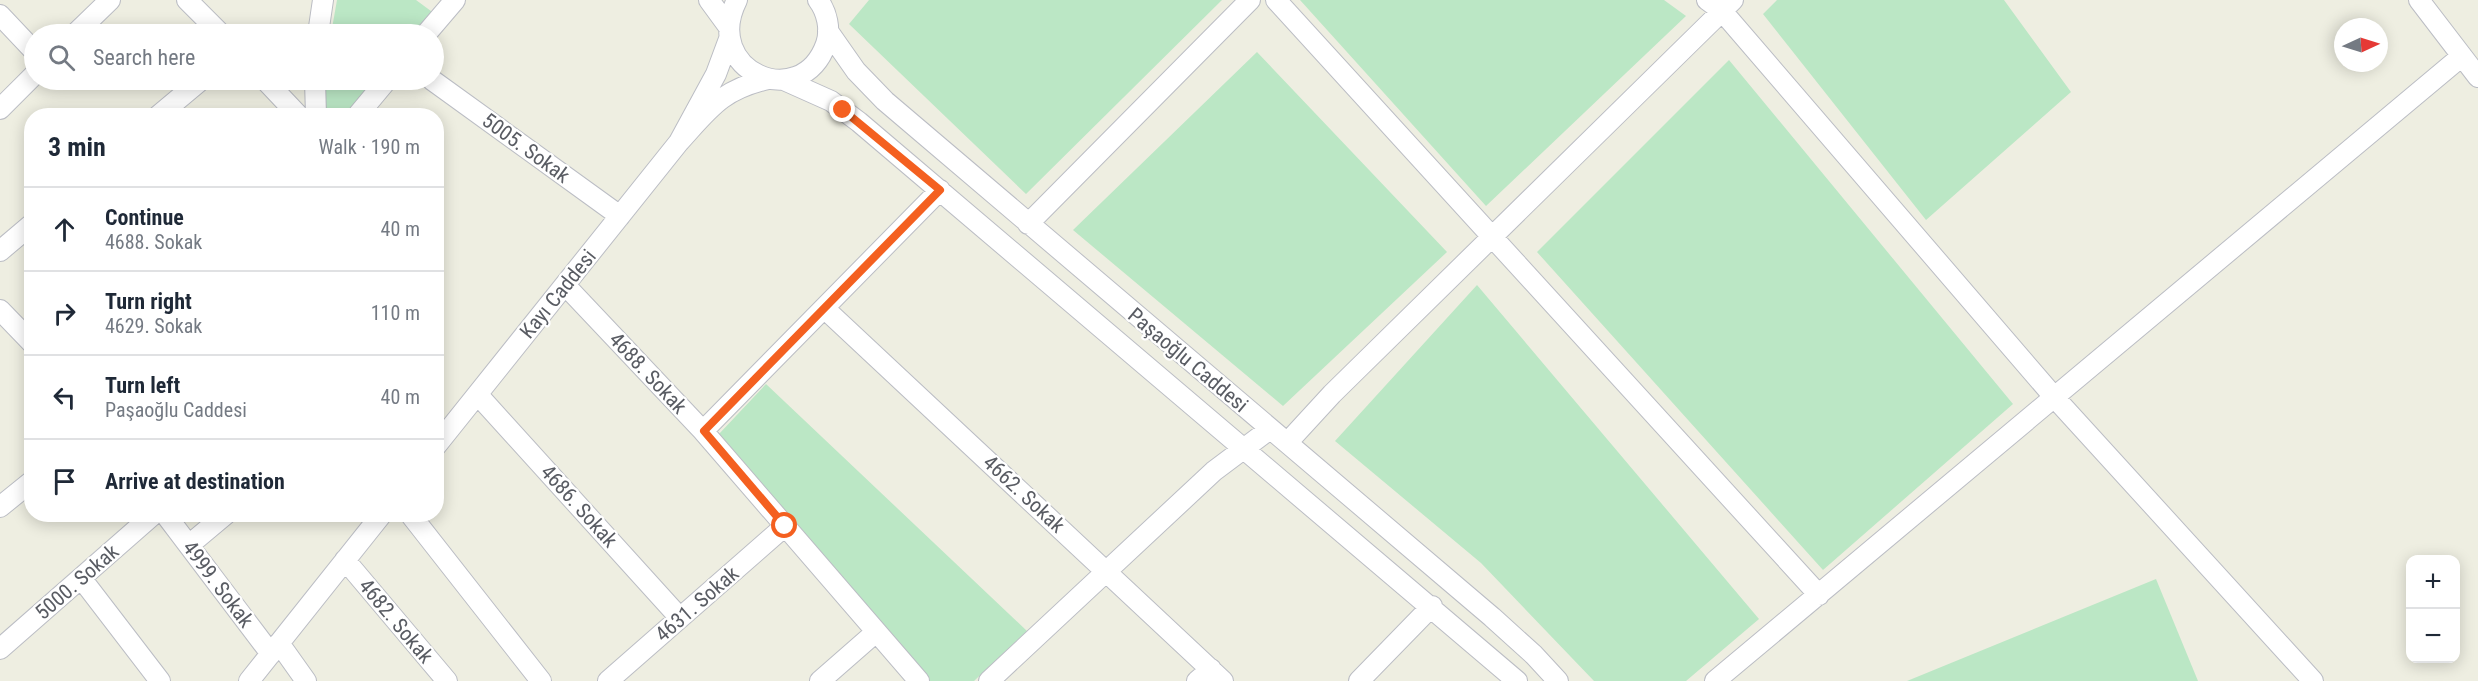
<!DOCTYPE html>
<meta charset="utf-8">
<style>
:root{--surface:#fff;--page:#f6f6f7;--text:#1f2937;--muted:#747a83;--line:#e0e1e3}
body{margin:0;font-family:"Roboto Condensed",sans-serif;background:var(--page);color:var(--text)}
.controls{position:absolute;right:18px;bottom:18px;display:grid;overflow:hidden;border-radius:12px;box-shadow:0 3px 15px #0003}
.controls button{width:54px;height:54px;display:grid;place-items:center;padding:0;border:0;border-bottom:2px solid var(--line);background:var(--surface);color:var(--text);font:30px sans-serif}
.compass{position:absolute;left:2334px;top:18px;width:54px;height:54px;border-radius:50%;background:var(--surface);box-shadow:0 3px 15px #0003;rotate:86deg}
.stop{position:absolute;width:18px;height:18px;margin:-14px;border:4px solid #f46020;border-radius:50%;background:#fff}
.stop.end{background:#f46020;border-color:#fff;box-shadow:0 2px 6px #0008}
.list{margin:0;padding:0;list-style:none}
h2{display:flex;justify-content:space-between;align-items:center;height:78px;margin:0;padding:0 24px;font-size:26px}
h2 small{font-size:20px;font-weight:400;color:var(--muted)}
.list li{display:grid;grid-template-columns:39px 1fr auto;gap:18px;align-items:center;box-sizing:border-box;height:84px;padding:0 24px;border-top:2px solid var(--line)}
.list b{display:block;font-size:22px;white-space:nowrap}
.list p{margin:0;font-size:20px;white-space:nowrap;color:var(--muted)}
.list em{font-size:20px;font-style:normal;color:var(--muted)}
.icon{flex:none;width:33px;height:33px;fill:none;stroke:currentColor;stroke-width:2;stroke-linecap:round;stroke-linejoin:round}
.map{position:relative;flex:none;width:2478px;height:681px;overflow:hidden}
.search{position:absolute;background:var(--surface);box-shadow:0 3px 15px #0003;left:24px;top:24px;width:420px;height:66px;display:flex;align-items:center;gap:15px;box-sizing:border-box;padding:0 21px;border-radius:33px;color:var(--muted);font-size:22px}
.panel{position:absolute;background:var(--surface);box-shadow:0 3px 15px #0003;left:24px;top:108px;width:420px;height:414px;border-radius:24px}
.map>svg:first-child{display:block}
</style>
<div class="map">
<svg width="2478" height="681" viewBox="0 0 2478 681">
<rect width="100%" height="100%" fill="#eeeee1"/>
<path fill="#bbe7c5" d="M337,0H416L435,14L420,34H331Z
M869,0H1222L1026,194L849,24Z
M1300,0H1664L1686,16L1486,206Z
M1777,0H2004L2071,92L1926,220L1763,14Z
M1257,52L1447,252L1283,406L1073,230Z
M1729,60L2013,404L1823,570L1537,252Z
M325,80H385L351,116L326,115Z
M1477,285L1759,619L1686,681H1594L1481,563L1335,441Z
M766,384L1027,631L974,681H930L719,434Z
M2156,579L2198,681H1907Z"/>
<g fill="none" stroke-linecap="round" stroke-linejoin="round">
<defs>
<path id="minor" d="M187,0L221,34
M709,0L728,26
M737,0C701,71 801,114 826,44C831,29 827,12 818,0
M1276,0L1819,595
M1733,0L1722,11L2055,398L2313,681
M2419,0L2478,77
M0,15L34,51
M828,31L856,71L885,101L1492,617L1534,655L1558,681
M75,34L110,0
M318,34L323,0
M426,34L455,0
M729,39L716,74L679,142C710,108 721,90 768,79
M265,80L299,116
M315,80L316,116
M432,80L620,216
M784,80L831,101L859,122L1517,681
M0,109L34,75
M158,116L201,80
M357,116L387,80
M1028,224L1250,0
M0,251L32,224
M565,285L703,431L919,681
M824,308L1223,681
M0,310L32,343
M478,395L680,618
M703,431L940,190
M1287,443L1332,394L1722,11L1707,0
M436,446L679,142
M0,507L32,481
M165,514L271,654
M410,514L541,681
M189,545L226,514
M345,560L447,681
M81,578L160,681
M279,643L306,681
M0,649L154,514
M249,681L382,514
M608,681L785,526
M820,681L876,632
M989,681L1214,471L1270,429
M1197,681L1211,669
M1359,681L1432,606
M1715,681L2462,56"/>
</defs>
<use href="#minor" stroke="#bbbdc4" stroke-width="22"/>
<use href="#minor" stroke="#fff" stroke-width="20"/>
</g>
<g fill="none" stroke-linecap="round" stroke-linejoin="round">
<path stroke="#f46020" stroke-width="8" d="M785,526L704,431L940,190L843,110"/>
</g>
<g text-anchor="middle" stroke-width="4.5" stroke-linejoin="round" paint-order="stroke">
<g font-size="21" fill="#595c63" stroke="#fff">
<text transform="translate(526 148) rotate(36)" y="7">5005. Sokak</text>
<text transform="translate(558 294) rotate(-51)" y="7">Kayı Caddesi</text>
<text transform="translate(1188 360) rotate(40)" y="7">Paşaoğlu Caddesi</text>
<text transform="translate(648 373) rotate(47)" y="7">4688. Sokak</text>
<text transform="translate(1024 494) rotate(43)" y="7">4662. Sokak</text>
<text transform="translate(579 506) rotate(48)" y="7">4686. Sokak</text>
<text transform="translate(77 582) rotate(-41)" y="7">5000. Sokak</text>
<text transform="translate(218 584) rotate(53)" y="7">4999. Sokak</text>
<text transform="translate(697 604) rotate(-41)" y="7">4631. Sokak</text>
<text transform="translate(396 621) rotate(50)" y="7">4682. Sokak</text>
</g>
</g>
</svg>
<div class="controls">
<button>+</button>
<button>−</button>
</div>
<svg class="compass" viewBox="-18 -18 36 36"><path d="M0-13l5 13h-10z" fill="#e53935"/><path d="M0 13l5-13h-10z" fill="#747a83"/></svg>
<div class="stop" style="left:785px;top:526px"></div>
<div class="stop end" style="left:843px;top:110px"></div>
<div class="search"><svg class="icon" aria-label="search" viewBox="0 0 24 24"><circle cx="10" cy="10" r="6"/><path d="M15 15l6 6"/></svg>Search here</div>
<section class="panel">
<h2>3 min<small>Walk · 190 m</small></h2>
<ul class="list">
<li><svg class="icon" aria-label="ahead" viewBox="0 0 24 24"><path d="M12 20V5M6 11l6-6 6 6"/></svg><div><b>Continue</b><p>4688. Sokak</p></div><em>40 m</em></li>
<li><svg class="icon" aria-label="right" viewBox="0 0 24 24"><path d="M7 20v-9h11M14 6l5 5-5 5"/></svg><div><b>Turn right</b><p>4629. Sokak</p></div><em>110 m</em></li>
<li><svg class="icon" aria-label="left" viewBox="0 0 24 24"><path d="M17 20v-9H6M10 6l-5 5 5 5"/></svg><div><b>Turn left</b><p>Paşaoğlu Caddesi</p></div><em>40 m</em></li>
<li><svg class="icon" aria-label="arrive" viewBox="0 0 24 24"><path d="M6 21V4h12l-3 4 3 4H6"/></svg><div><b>Arrive at destination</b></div></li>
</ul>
</section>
</div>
